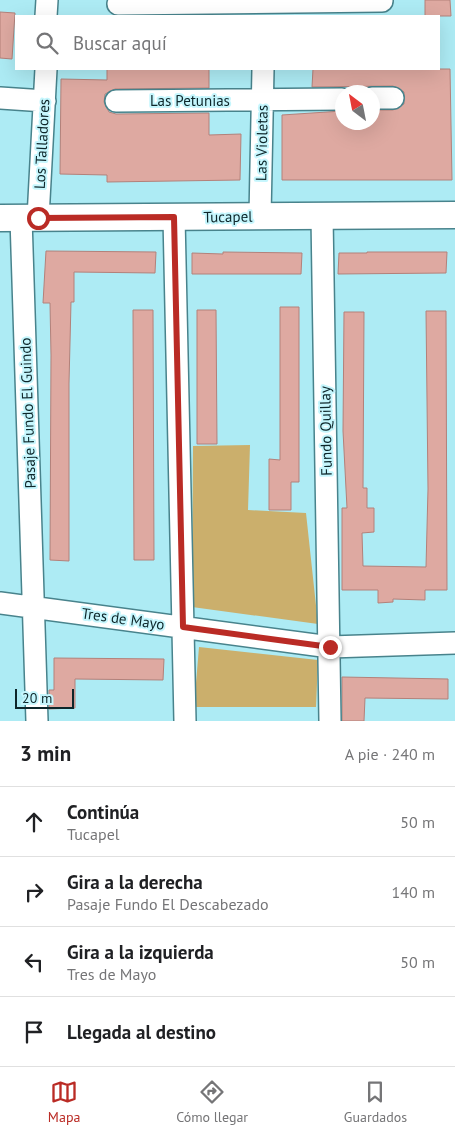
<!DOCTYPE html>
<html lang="es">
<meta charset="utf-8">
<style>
:root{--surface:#fff;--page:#f6f6f6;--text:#202124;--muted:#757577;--line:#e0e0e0;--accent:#ba2b25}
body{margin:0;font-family:"PT Sans",sans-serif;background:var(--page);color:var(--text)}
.compass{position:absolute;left:335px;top:85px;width:45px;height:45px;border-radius:50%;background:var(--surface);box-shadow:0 5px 20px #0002;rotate:328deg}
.scale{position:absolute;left:15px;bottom:12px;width:59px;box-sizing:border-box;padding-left:5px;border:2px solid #0d262a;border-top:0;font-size:14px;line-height:18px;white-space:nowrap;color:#0d262a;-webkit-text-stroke:4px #c5f6fd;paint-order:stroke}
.stop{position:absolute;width:15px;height:15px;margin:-11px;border:4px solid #ba2b25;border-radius:50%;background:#fff}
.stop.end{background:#ba2b25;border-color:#fff;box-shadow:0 1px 5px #0008}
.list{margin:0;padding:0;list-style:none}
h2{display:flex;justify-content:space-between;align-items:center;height:65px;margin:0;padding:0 20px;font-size:21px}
h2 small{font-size:16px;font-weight:400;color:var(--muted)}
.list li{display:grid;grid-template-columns:32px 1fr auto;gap:15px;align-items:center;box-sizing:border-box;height:70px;padding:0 20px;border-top:1px solid var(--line)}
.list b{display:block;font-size:19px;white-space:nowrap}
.list p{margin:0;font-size:16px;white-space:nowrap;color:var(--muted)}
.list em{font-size:16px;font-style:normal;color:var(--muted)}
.icon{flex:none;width:28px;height:28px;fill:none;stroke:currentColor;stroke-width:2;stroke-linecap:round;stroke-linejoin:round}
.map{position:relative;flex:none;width:455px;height:721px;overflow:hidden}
.search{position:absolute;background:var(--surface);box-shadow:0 5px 20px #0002;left:15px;right:15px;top:15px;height:55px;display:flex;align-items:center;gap:12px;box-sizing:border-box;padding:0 18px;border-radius:0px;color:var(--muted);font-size:19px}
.sheet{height:345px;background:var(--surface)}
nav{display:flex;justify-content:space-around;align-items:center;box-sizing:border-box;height:70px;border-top:1px solid var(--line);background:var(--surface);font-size:14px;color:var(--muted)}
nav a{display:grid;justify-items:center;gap:2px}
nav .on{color:var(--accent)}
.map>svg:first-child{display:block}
</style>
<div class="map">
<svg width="455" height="721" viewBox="0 0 455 721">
<rect width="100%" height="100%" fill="#adebf4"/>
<path fill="#cbaf6c" d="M250,445L248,510L306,513L318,624L192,607L193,446Z
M199,647L318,660L316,707H194Z"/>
<path fill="#dea9a1" stroke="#b3817a" d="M425,0H450L451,16H425Z
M0,12L15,13L12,59L0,58Z
M107,69H209V88L115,89L105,94L104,102L109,112L116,114L209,113V135L241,134L240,180L107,182V175L60,174L61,79L107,80Z
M313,69H450L452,180H282V115L342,111V122H372V110H393L404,104V92L393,86L312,87Z
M46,251L156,252L155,273L74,272V302H71L69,383V561L50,560L51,355L50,303H43Z
M223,252L302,253L301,274H192V253L223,254Z
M367,252H447L446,273L338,274L339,253H367Z
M280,307H299V482H291V510H269V459L280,460Z
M133,310H153L154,560H134Z
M197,310H216L217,444H197Z
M426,311H446L447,590H425V600L393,599V602L378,603V590H342V508H347L343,431L344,312H364L363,488H367V508H374V532L362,533L363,566L426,567L428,489Z
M54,658L164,659L163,680L75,679V708L49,709V690H54Z
M342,677L448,679V699L365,698L364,721H342Z"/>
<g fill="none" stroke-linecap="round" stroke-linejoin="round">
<defs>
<path id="minor" d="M118,4L382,1
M46,16L47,0
M0,98L45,101
M372,98H393
M116,101L342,99
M260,216L263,69
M322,216L330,721
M174,217L185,721
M21,218L37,721
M38,218L46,69
M0,603L330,647L455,643"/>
<path id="tertiary" d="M0,218L455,215"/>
</defs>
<use href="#minor" stroke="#48838c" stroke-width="24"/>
<use href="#tertiary" stroke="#48838c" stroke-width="29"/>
<use href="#minor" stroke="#fff" stroke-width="21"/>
<use href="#tertiary" stroke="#fff" stroke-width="26"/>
</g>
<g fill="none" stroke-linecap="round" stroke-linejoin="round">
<path stroke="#ba2b25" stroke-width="6" d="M38,218L174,217L183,627L330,647"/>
</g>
<g text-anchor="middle" stroke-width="4" stroke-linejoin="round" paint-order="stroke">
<g font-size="15" fill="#0d262a" stroke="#c5f6fd">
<text x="190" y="106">Las Petunias</text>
<text transform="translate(262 143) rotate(-89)" y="5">Las Violetas</text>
<text transform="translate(42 144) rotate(-87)" y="5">Los Talladores</text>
<text transform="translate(228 217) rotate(-1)" y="5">Tucapel</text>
<text transform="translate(28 413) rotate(-92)" y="5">Pasaje Fundo El Guindo</text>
<text transform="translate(326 431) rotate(-91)" y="5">Fundo Quillay</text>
<text transform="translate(123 619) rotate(8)" y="5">Tres de Mayo</text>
</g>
</g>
</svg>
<svg class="compass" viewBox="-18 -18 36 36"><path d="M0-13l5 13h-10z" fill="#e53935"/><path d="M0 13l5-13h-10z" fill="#757577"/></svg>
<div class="scale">20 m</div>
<div class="stop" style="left:38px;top:218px"></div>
<div class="stop end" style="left:330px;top:647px"></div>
<div class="search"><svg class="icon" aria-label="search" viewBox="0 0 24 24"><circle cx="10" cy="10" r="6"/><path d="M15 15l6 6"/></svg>Buscar aquí</div>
</div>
<section class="sheet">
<h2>3 min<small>A pie · 240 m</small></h2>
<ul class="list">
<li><svg class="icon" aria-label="ahead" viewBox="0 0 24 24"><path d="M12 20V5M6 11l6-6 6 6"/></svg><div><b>Continúa</b><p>Tucapel</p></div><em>50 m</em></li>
<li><svg class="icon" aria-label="right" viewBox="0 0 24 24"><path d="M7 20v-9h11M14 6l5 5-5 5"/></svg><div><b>Gira a la derecha</b><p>Pasaje Fundo El Descabezado</p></div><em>140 m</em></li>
<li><svg class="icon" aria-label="left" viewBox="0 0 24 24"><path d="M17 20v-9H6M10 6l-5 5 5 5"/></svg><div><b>Gira a la izquierda</b><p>Tres de Mayo</p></div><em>50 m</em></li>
<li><svg class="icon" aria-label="arrive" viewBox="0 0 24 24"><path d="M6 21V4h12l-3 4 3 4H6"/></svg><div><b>Llegada al destino</b></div></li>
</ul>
</section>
<nav>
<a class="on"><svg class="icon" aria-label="map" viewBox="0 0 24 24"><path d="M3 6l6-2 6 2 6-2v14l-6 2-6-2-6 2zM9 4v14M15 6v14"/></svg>Mapa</a>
<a><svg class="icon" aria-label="directions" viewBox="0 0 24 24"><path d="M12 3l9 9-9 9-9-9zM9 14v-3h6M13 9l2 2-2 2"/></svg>Cómo llegar</a>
<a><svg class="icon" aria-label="saved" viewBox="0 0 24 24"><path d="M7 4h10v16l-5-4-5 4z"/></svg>Guardados</a>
</nav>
